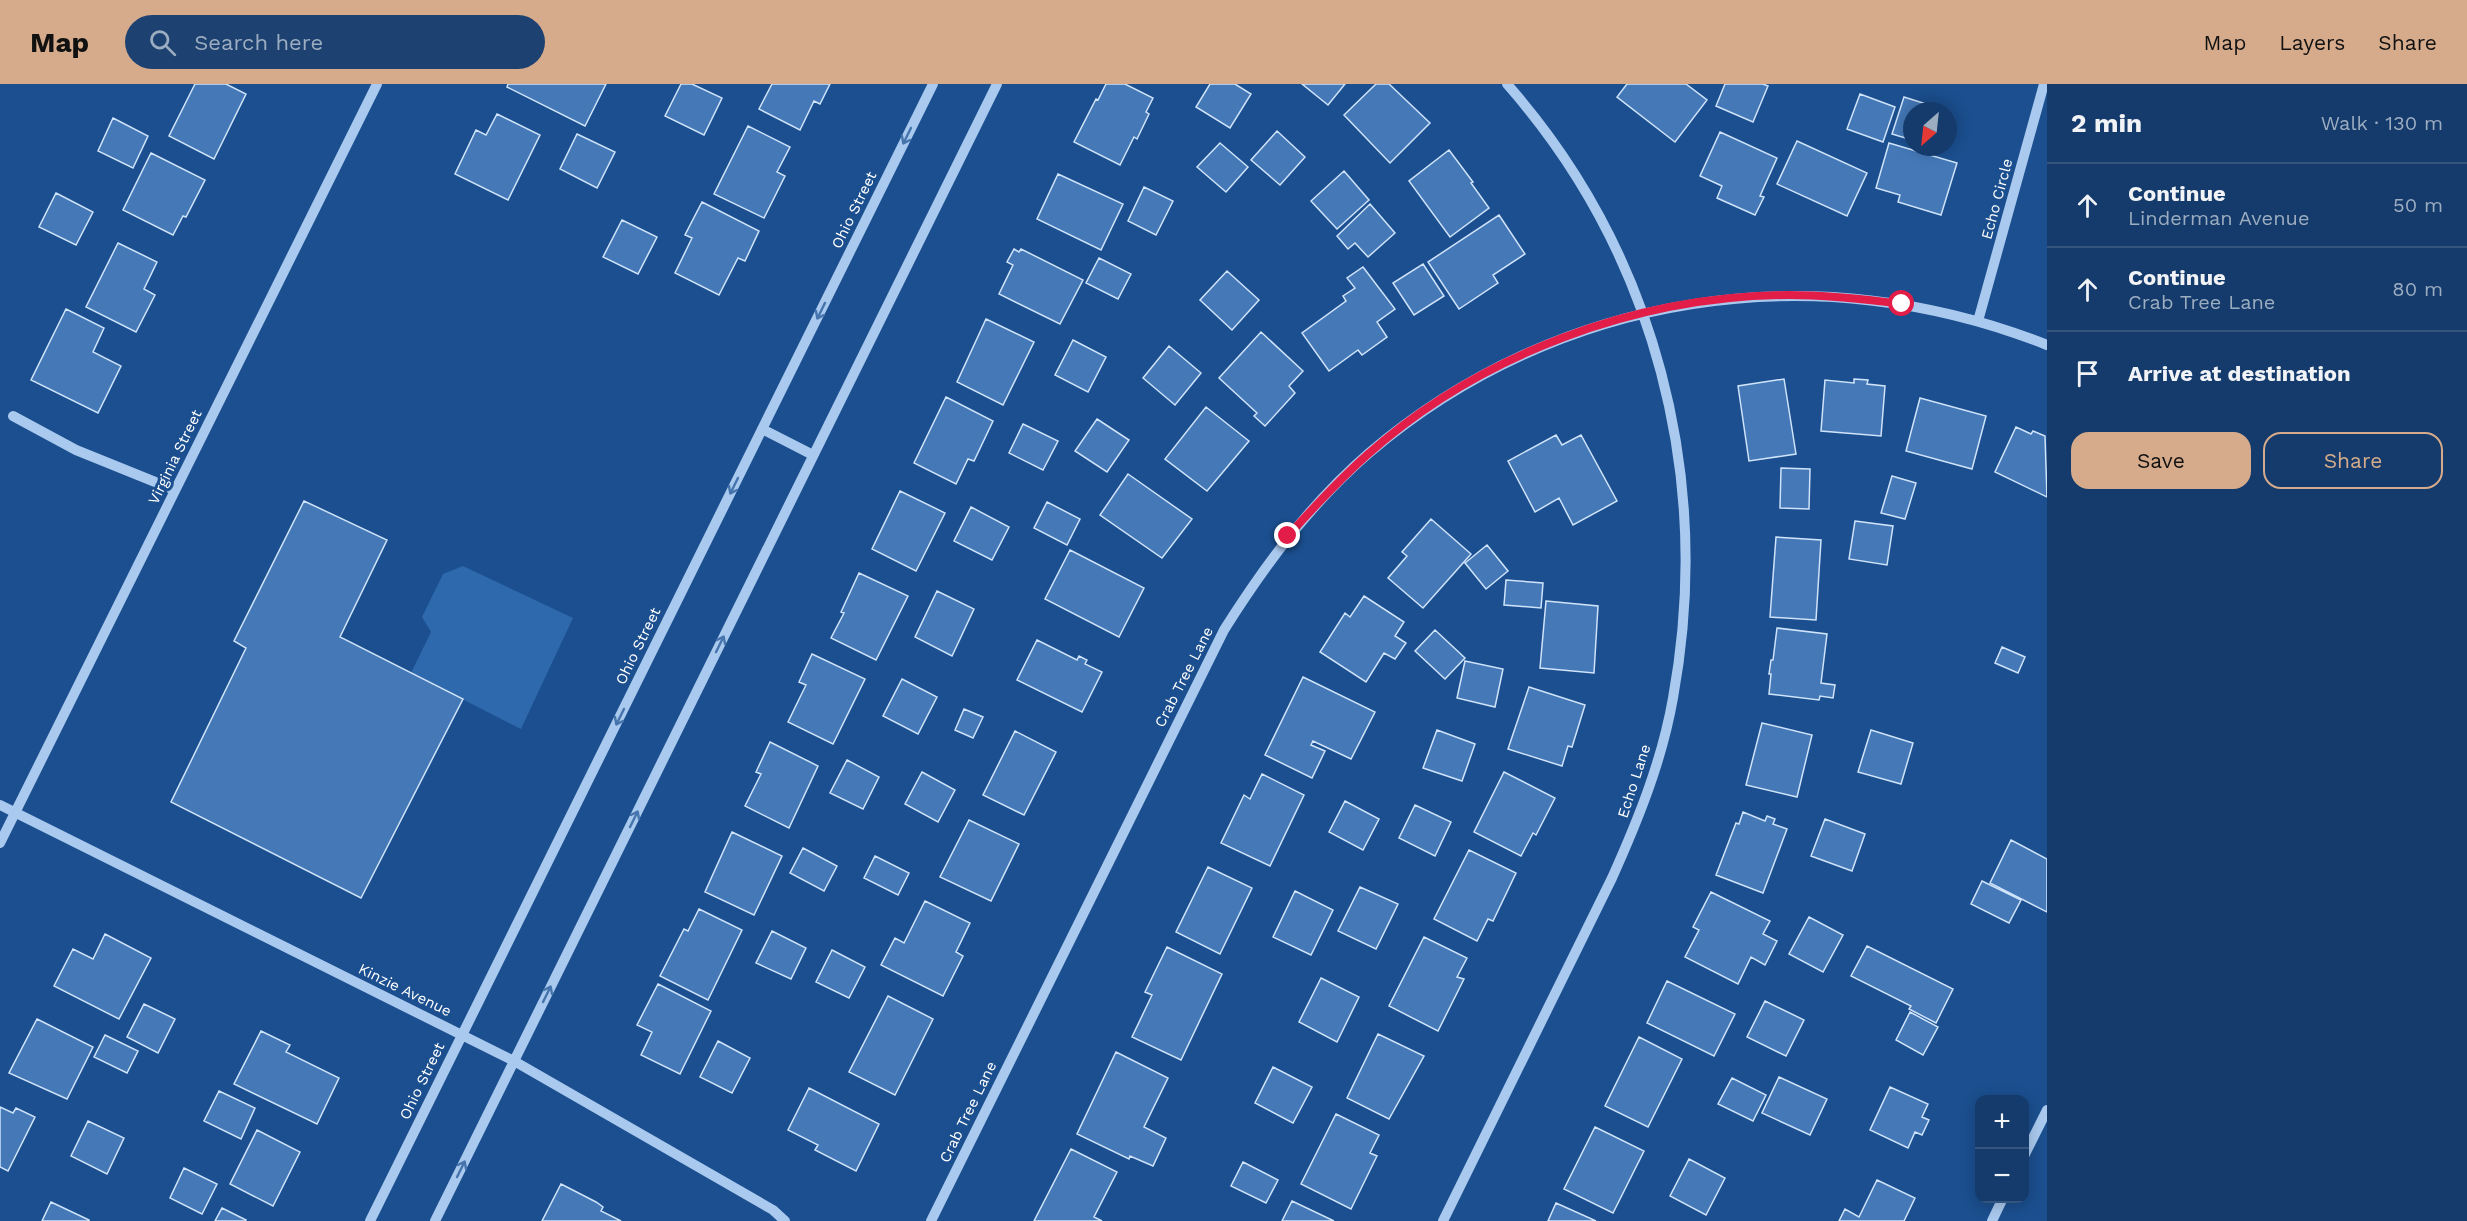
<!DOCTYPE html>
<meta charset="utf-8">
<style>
:root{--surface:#143b6b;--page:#1d4271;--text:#f1f3f6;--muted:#9dadc1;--line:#33557e;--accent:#d6ab8b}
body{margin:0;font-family:"Work Sans",sans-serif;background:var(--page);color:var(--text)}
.controls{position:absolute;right:18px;bottom:18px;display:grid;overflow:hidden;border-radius:12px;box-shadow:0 3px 15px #0003}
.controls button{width:54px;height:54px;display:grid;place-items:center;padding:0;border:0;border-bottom:2px solid var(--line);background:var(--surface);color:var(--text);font:30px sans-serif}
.compass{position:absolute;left:1903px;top:18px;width:54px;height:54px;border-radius:50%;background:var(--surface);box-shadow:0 3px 15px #0003;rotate:207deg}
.stop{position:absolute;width:18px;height:18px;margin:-14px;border:4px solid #e11d48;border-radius:50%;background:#fff}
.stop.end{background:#e11d48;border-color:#fff;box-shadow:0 2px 6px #0008}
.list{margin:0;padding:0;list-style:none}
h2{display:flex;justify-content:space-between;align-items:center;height:78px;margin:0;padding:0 24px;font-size:26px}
h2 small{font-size:20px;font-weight:400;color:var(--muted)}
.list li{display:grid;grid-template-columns:39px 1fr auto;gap:18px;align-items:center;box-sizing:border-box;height:84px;padding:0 24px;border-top:2px solid var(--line)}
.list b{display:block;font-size:22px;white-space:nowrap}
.list p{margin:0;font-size:20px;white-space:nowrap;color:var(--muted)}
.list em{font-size:20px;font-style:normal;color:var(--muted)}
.actions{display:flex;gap:12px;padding:18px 24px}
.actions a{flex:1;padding:14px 0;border:2px solid var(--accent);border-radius:18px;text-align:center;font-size:21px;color:var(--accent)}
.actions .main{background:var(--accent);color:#111}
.icon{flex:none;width:33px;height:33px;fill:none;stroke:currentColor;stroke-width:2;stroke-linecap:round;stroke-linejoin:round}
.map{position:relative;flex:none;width:2047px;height:1137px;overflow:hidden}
header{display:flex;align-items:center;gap:36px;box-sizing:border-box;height:84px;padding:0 30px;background:var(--accent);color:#111}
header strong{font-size:28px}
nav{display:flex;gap:33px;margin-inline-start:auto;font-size:21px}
.search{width:420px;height:54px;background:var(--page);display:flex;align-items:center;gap:15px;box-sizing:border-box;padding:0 21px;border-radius:33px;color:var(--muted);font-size:22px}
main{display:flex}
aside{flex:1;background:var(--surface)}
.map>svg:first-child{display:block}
</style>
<header>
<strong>Map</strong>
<div class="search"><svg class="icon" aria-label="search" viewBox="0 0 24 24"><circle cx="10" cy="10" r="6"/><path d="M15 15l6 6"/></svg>Search here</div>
<nav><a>Map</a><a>Layers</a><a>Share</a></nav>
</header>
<main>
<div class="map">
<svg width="2047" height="1137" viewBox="0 0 2047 1137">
<rect width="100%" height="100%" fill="#1b4f8f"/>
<path fill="#2e69ad" d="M463,482L573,534L521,645L411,589L431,548L422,533L443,490Z"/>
<path fill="#4478b7" stroke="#cfe3fa" stroke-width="1.5" d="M195,0H226L246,10L214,75L169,52Z
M508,0H606L585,42L507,3Z
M681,0H692L722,14L704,51L665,32Z
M772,0H830L820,20L814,17L800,46L759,25Z
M1106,0H1125L1153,14L1146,28L1149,30L1137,55L1134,53L1120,81L1074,58L1096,15L1098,16Z
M1210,0H1235L1251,10L1230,44L1196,23Z
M1302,0H1345L1328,21Z
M1376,0H1389L1430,39L1390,79L1344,31Z
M1627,0H1686L1707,16L1675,58L1617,13Z
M1725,0H1763L1768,2L1753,38L1716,22Z
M1860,10L1895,23L1883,58L1847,45Z
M1904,13L1942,25L1941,27H1912V56L1892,50Z
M497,30L540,51L508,116L455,90L476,46L486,51Z
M113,34L148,52L133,84L98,67Z
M748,42L790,63L777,88L785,92L764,134L714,110Z
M1277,47L1305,73L1280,101L1251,76Z
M1720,48L1777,74L1760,112L1764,113L1755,131L1717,114L1722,102L1700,92Z
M577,50L615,68L597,104L560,85Z
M1797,57L1867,89L1847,132L1777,100Z
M1220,59L1248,83L1226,108L1197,83Z
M1889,59L1957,79L1941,131L1898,118L1900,111L1876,104Z
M1449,66L1473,98L1471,99L1489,124L1450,153L1409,97Z
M151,69L205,96L186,133L183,132L173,151L123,126Z
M1344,87L1369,116L1337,145L1311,117Z
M1058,90L1123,120L1101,166L1037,135Z
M1144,103L1173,117L1156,151L1128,137Z
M56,109L93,128L76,161L39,143Z
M702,118L759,147L745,177L738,174L719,211L675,189L692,154L685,151Z
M1370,120L1395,149L1368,173L1355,159L1348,165L1337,152Z
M1499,131L1525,170L1493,191L1498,199L1459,225L1428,178Z
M622,136L657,153L638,190L603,173Z
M118,159L157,178L144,205L155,211L136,248L86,223Z
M1014,165L1019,168L1021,165L1083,196L1060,240L999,210L1013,181L1007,178Z
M1099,174L1131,190L1118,215L1086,199Z
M1423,180L1444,212L1414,231L1393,199Z
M1363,183L1395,225L1377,238L1387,253L1362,271L1358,266L1329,287L1302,249L1346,217L1343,212L1355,204L1347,194Z
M1227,187L1259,216L1232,246L1200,216Z
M66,225L104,244L93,268L121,282L98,329L31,296Z
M986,235L1034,258L1003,321L957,298Z
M1261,248L1303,287L1289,302L1295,309L1265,342L1254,332L1257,329L1219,294Z
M1073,256L1106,273L1088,308L1055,291Z
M1169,262L1201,289L1175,321L1143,294Z
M1784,295L1796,370L1749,377L1738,302Z
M1854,295L1868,296L1867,300L1885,302L1881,352L1821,347L1825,296L1854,299Z
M946,313L993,337L974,377L968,375L956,400L914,379Z
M1920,314L1986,332L1972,385L1906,367Z
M1206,323L1249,357L1207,407L1165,375Z
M1097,335L1129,356L1107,388L1075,367Z
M1023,340L1058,357L1043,386L1009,369Z
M2016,343L2031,350L2033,347L2045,352L2047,413L1995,388Z
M1556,351L1562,361L1581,351L1617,417L1573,441L1559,414L1535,428L1508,377Z
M1781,384L1810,385L1809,425L1780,424Z
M1128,390L1192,435L1162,474L1100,431Z
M1892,392L1916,399L1905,435L1881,429Z
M900,407L945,429L916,487L872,465Z
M304,417L387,456L340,553L463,615L361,814L171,718L246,564L234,557Z
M1047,418L1080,435L1067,461L1034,444Z
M971,423L1009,443L992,476L954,457Z
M1431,435L1471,470L1423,524L1388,494L1407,472L1402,468Z
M1855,437L1893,442L1887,481L1849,475Z
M1776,453L1821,456L1816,536L1770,533Z
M1487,461L1508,487L1486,505L1465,479Z
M1070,466L1144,504L1119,553L1045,515Z
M859,489L908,512L876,576L831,554L844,529L841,528Z
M1506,496L1543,499L1541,524L1504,521Z
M937,507L974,525L952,572L915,553Z
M1364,512L1404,538L1395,552L1406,559L1395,575L1384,569L1366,598L1320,568L1345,529L1350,533Z
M1546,517L1598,522L1594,589L1540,584Z
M1777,544L1827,550L1821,599L1835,601L1833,614L1820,612L1819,616L1769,610L1771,590H1769L1771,576H1773Z
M1435,546L1465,574L1445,595L1415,567Z
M1037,556L1077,576L1079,572L1087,576L1085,580L1102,588L1082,628L1017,596Z
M2002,563L2025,573L2018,589L1995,579Z
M812,570L865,595L833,660L788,638L806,601L799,598Z
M1465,577L1503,585L1495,623L1457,614Z
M1303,593L1375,628L1351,675L1313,657L1311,661L1325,667L1312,694L1265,671Z
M902,595L937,613L918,650L883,632Z
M1529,603L1585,621L1572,663L1568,662L1562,682L1508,665Z
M964,625L983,633L973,654L955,646Z
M1762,639L1812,651L1797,713L1746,701Z
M1437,646L1475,660L1462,697L1423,684Z
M1871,646L1913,659L1901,700L1858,688Z
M1015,647L1056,668L1024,731L983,711Z
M770,658L818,682L789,744L745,722L761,690L756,688Z
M847,676L879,693L863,725L830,709Z
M922,688L955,706L938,738L905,720Z
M1504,688L1555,714L1536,751L1533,749L1521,772L1474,748Z
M1262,690L1304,711L1270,782L1221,759L1244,711L1250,715Z
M1345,717L1379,735L1363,766L1329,748Z
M1415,721L1451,738L1435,772L1399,754Z
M1743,728L1765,737L1767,732L1775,735L1773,740L1787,745L1763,809L1716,791L1736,739L1739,740Z
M1825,735L1865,750L1852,787L1811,772Z
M969,736L1019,760L991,817L940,793Z
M732,748L782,772L754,831L705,808Z
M2011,756L2047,775V828L1990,799Z
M803,764L837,782L824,807L790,789Z
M1469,766L1516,789L1493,837L1488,835L1477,857L1434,835Z
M875,772L909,789L898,811L864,794Z
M1208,783L1252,804L1220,870L1176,848Z
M1982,797L2021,816L2009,839L1971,820Z
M1360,803L1398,820L1376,865L1338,847Z
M1295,807L1333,826L1311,871L1273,853Z
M1711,808L1770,837L1763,850L1777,857L1765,881L1751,873L1738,900L1685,873L1699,846L1693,843Z
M925,817L970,839L956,868L963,872L943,912L881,881L895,854L904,859Z
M699,825L742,846L708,916L660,892L684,845L688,847Z
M1809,833L1843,851L1823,888L1789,870Z
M772,847L806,864L791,895L756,879Z
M105,850L151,874L119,935L54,902L73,865L93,875Z
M1424,853L1467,874L1457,893L1464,895L1438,947L1389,922Z
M1867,862L1953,905L1936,939L1909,925L1911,922L1851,892Z
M1167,863L1222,890L1181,976L1132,953L1152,911L1145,908Z
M832,866L865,883L849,914L816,898Z
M1321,894L1359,913L1337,958L1299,938Z
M1667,897L1735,930L1714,972L1647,939Z
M658,900L711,927L680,990L641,971L652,948L637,941Z
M888,912L933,935L895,1011L849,988Z
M1765,917L1804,936L1786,972L1747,953Z
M144,920L175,935L158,969L127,953Z
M1910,928L1938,943L1923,971L1896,956Z
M37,935L93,963L67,1015L9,989Z
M261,947L290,961L286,968L339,994L317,1040L234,1000Z
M1378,950L1424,972L1389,1035L1347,1014Z
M105,951L138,967L127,989L94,973Z
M1639,953L1682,975L1648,1043L1605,1022Z
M718,957L750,974L732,1009L700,993Z
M1116,968L1168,994L1144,1043L1166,1054L1153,1082L1130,1072L1129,1075L1077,1050Z
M1273,983L1312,1003L1293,1039L1255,1019Z
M1779,993L1827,1015L1810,1051L1762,1029Z
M1732,994L1766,1011L1753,1037L1718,1020Z
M1890,1003L1928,1020L1922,1033L1929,1036L1922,1051L1915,1048L1908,1064L1870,1046Z
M809,1004L879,1040L856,1087L815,1066L818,1061L788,1046Z
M219,1007L255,1024L241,1055L204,1037Z
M0,1023L13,1029L16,1024L35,1033L8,1087L0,1083Z
M1336,1030L1379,1051L1370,1069L1377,1072L1351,1125L1301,1100Z
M88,1037L124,1054L107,1090L71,1072Z
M1595,1043L1644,1067L1613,1129L1564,1105Z
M257,1046L300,1068L273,1122L230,1100Z
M1071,1065L1117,1088L1094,1133L1102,1137H1034Z
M1689,1075L1725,1094L1706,1131L1670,1112Z
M1243,1078L1278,1096L1266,1119L1231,1102Z
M184,1084L217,1100L202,1130L170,1114Z
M1877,1096L1915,1114L1904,1137H1839L1845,1125L1859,1133Z
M561,1100L596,1118L603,1123L601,1127L621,1137H542Z
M1292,1117L1334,1137H1282Z
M51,1118L89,1136V1137H42Z
M1556,1119L1596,1137H1548Z
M222,1124L246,1136L245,1137H215Z"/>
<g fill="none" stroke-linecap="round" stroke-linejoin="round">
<path stroke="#a9c9ee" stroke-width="10" d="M1978,237L2044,0
M13,332L76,366L175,406
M762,345L813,371
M0,721L514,977L773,1126L785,1137
M0,759L377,0
M2024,1072L2047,1026
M370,1137L933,0
M435,1137L997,0
M931,1137L1224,546C1265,481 1310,420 1369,369C1558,208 1817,169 2047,261
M1443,1137L1612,794C1638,736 1662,677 1673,614C1713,394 1656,169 1507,0
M1992,1137L2003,1114"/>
</g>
<defs><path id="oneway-shaft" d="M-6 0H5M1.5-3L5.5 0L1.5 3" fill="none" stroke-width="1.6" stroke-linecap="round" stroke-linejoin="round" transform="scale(1.5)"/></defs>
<g stroke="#4674ac">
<use href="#oneway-shaft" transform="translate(907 52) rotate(116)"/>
<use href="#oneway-shaft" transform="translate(821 227) rotate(116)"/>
<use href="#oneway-shaft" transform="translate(734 402) rotate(116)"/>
<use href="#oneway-shaft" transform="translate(720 560) rotate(-64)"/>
<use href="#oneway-shaft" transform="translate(620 633) rotate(116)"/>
<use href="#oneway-shaft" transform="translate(634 735) rotate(-64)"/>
<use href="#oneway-shaft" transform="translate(547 910) rotate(-64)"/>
<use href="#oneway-shaft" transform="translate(461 1085) rotate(-64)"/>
</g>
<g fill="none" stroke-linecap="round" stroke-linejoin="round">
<path stroke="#e11d48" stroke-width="8" d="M1288,452C1313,424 1339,396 1367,371C1480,270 1637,212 1788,211C1826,211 1864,215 1902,220"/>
</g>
<g text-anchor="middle" stroke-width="6" stroke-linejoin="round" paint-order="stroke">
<g font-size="15" fill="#fff" stroke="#1b4f8f">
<text transform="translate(1997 115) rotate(-75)" y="5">Echo Circle</text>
<text transform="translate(854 126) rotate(-64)" y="5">Ohio Street</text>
<text transform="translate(175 373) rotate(-64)" y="5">Virginia Street</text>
<text transform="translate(638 562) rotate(-64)" y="5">Ohio Street</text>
<text transform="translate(1184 593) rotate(-63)" y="5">Crab Tree Lane</text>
<text transform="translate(1634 697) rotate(-72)" y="5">Echo Lane</text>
<text transform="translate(405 906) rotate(26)" y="5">Kinzie Avenue</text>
<text transform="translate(422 997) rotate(-64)" y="5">Ohio Street</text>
<text transform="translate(968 1028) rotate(-64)" y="5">Crab Tree Lane</text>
</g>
</g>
</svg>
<div class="controls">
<button>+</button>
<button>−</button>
</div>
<svg class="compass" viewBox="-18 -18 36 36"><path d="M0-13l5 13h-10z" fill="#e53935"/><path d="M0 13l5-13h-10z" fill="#9dadc1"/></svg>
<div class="stop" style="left:1902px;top:220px"></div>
<div class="stop end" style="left:1288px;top:452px"></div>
</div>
<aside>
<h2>2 min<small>Walk · 130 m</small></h2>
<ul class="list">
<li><svg class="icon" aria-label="ahead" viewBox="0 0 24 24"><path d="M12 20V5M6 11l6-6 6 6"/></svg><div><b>Continue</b><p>Linderman Avenue</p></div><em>50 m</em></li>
<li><svg class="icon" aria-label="ahead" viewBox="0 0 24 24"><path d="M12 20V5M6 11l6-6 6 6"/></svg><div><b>Continue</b><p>Crab Tree Lane</p></div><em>80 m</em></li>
<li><svg class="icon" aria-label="arrive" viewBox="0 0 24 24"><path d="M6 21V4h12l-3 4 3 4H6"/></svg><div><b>Arrive at destination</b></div></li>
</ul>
<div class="actions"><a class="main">Save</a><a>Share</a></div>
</aside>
</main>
